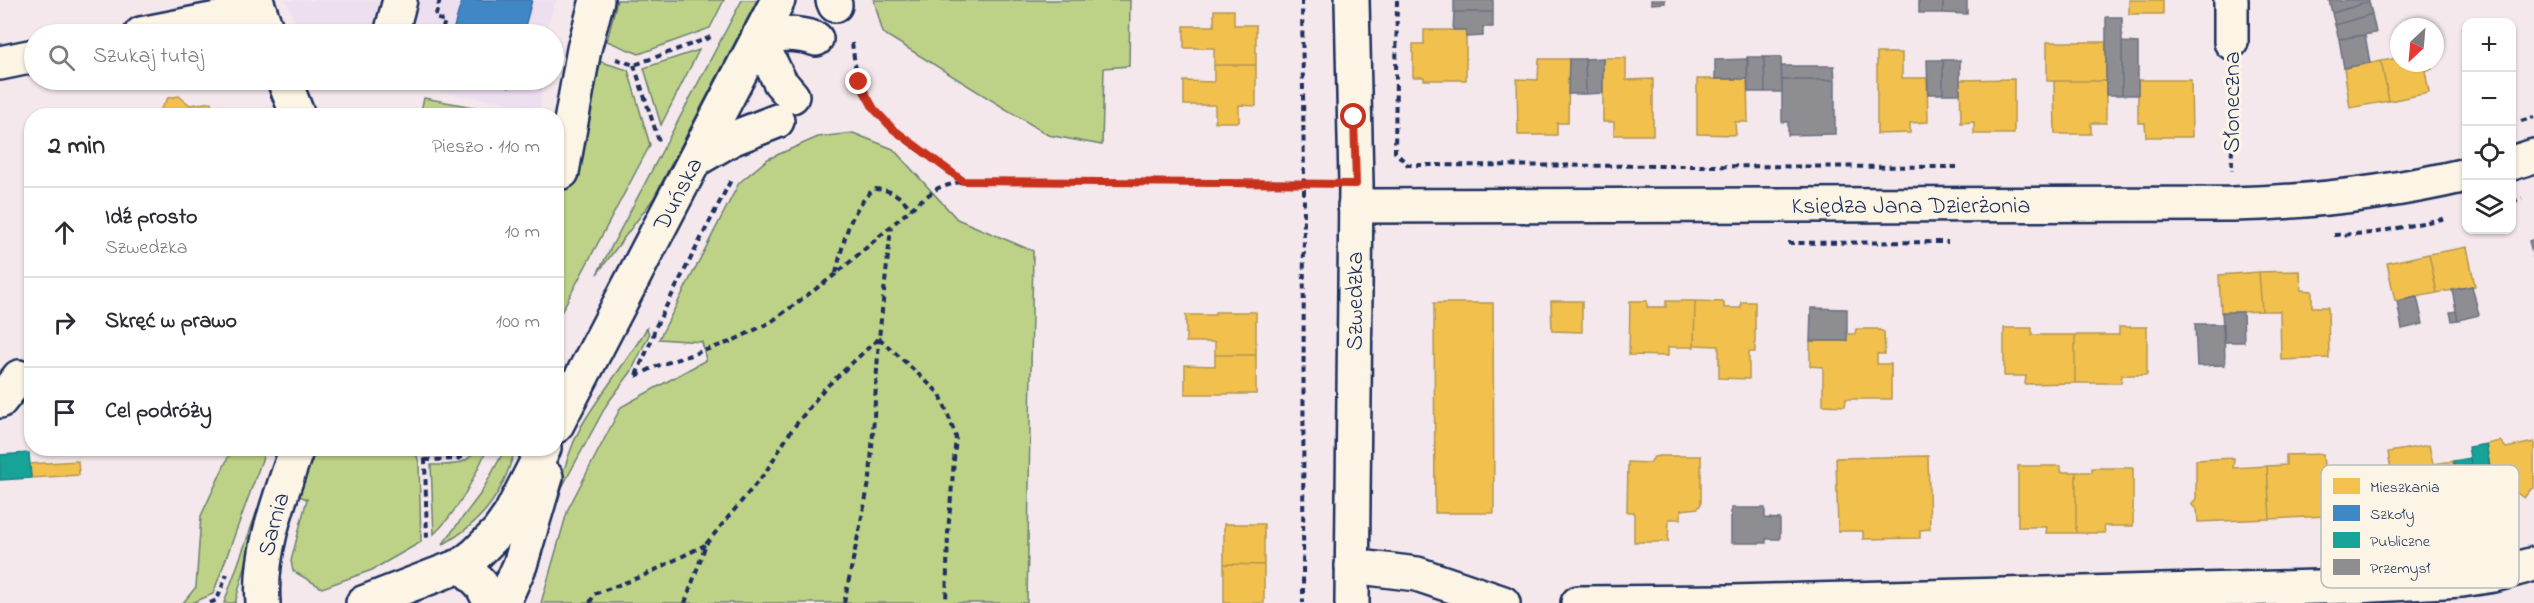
<!DOCTYPE html>
<html lang="pl">
<meta charset="utf-8">
<style>
:root{--surface:#fff;--page:#f2f2f3;--text:#2b2b33;--muted:#7c7c81;--line:#e1e1e2}
body{margin:0;font-family:"Indie Flower",sans-serif;background:var(--page);color:var(--text)}
.controls{position:absolute;right:18px;top:18px;display:grid;overflow:hidden;border-radius:12px;box-shadow:0 2px 4px #0004}
.controls button{width:54px;height:54px;display:grid;place-items:center;padding:0;border:0;border-bottom:2px solid var(--line);background:var(--surface);color:var(--text);font:30px sans-serif}
.compass{position:absolute;left:2390px;top:18px;width:54px;height:54px;border-radius:50%;background:var(--surface);box-shadow:0 2px 4px #0004;rotate:206deg}
.stop{position:absolute;width:18px;height:18px;margin:-14px;border:4px solid #c8321e;border-radius:50%;background:#fff}
.stop.end{background:#c8321e;border-color:#fff;box-shadow:0 2px 6px #0008}
.list{margin:0;padding:0;list-style:none}
h2{display:flex;justify-content:space-between;align-items:center;height:78px;margin:0;padding:0 24px;font-size:26px}
h2 small{font-size:20px;font-weight:400;color:var(--muted)}
.list li{display:grid;grid-template-columns:39px 1fr auto;gap:18px;align-items:center;box-sizing:border-box;height:90px;padding:0 24px;border-top:2px solid var(--line)}
.list b{display:block;font-size:22px;white-space:nowrap}
.list p{margin:0;font-size:20px;white-space:nowrap;color:var(--muted)}
.list em{font-size:20px;font-style:normal;color:var(--muted)}
.icon{flex:none;width:33px;height:33px;fill:none;stroke:currentColor;stroke-width:2;stroke-linecap:round;stroke-linejoin:round}
.map{position:relative;flex:none;width:2534px;height:603px;overflow:hidden}
.search{position:absolute;background:var(--surface);box-shadow:0 2px 4px #0004;left:24px;top:24px;width:540px;height:66px;display:flex;align-items:center;gap:15px;box-sizing:border-box;padding:0 21px;border-radius:33px;color:var(--muted);font-size:22px}
.panel{position:absolute;background:var(--surface);box-shadow:0 2px 4px #0004;left:24px;top:108px;width:540px;height:348px;border-radius:24px}
.map>svg:first-child{display:block}
</style>
<div class="map">
<svg width="2534" height="603" viewBox="0 0 2534 603">
<rect width="100%" height="100%" fill="#f4e8ec"/>
<filter id="ink" filterUnits="userSpaceOnUse"><feTurbulence type="fractalNoise" baseFrequency=".0167" numOctaves="2"/><feDisplacementMap in="SourceGraphic" scale="12" xChannelSelector="R" yChannelSelector="G"/><feConvolveMatrix kernelMatrix="1 2 1 2 8 2 1 2 1" color-interpolation-filters="sRGB"/></filter>
<g filter="url(#ink)">
<path fill="#eedff0" d="M286,0H556L548,25L547,34H299Z
M363,80H543L540,108Z"/>
<path fill="#bed287" stroke="#6c8072" stroke-width="1.5" d="M617,0H724L710,28L639,54L607,41Z
M742,0H757L653,199L597,274Z
M874,0H1130L1129,66L1104,68L1102,145L1048,135L883,33Z
M699,50L661,125L644,68Z
M598,61L628,70L650,145L557,320V177Z
M424,98L516,115H420Z
M853,133L893,149L957,219L1033,251L1027,603H541L568,509L621,407L706,360L702,342L659,339L739,183L768,159L818,137Z
M647,328L649,335L631,372L607,404L554,502C563,475 570,444 585,420C604,389 628,360 647,328Z
M232,449H266L213,594L192,603H183L196,587L201,516Z
M312,449H415L419,463L421,542L372,570L322,588L293,571L291,561L307,499L297,495Z
M475,449H487C473,480 459,510 434,534L431,465C447,465 468,467 475,449Z
M505,449H515C503,494 483,522 442,545L481,493Z
M257,511L260,513L235,603H224Z"/>
<path fill="#f2c14e" stroke="#b29553" stroke-width="1.5" d="M2129,0H2163V14H2129Z
M1214,10H1234V25H1256V65H1214V48H1184V26H1214Z
M1424,30H1466V80H1424V77H1413V44H1424Z
M2047,42H2106V81H2047Z
M1877,53H1902V78H1927L1928,122L1910,123V133L1877,134Z
M1603,58H1626V80L1653,79V135H1614V122H1603Z
M2399,58V63H2431L2432,69L2425,70L2429,93L2389,101L2381,61Z
M1539,59H1569L1568,123H1557V135H1518L1517,79L1538,80Z
M2381,61L2389,101L2350,108L2344,68Z
M1214,65H1256V106L1239,105V122H1215V105H1184V81L1214,82Z
M1697,79H1747L1748,122H1735L1736,135L1697,134Z
M2014,79V134H1974V122L1961,123L1960,80Z
M2138,80H2191L2192,137H2146L2145,123H2138Z
M2054,81H2106V123H2091V134H2055Z
M179,96L190,105L211,102L213,116H140L162,111L161,108L168,98Z
M2467,247L2475,286L2437,293L2429,254Z
M2429,254L2437,293L2395,301L2387,263Z
M2300,271L2301,290L2312,291V307H2328L2329,358L2281,360L2280,311H2262L2259,272Z
M2259,272L2262,311L2221,313L2219,275Z
M1551,301H1582V332L1552,331Z
M1630,301H1647V307H1666V301H1695L1694,347H1668V356L1629,355Z
M1695,301L1724,302V308H1741V302H1755V352H1749V379L1719,378V346L1694,345Z
M1434,303H1493L1494,513H1435Z
M1215,312H1256V355H1215V342H1186V315H1215Z
M2119,327H2147V375H2122L2121,383H2075V335H2119Z
M2004,328H2032V335H2075V383L2025,384L2026,376H2004Z
M1856,329H1877L1884,332L1885,354H1877V364H1891V399H1846L1845,406L1823,405V367L1810,366V341H1847V334H1855Z
M1215,355H1256V394H1185V365L1215,366Z
M2500,441L2506,448L2534,442V488L2531,489L2524,498L2515,492L2495,496L2486,444Z
M2429,445L2433,464L2453,461L2461,503L2425,510L2424,500L2397,505L2388,452Z
M2323,454L2325,479H2342L2344,515L2270,519L2267,466L2286,465V455Z
M1659,456H1701V504L1698,508L1681,510V519H1669L1668,542H1634V512H1627L1628,462L1650,463L1654,457Z
M1928,456L1930,529L1920,530V538L1863,539V531H1838L1836,458Z
M2234,458L2233,468L2267,466L2270,519L2198,522L2197,510L2191,504L2196,499V460Z
M78,461L79,475L31,478L30,464Z
M2018,466H2061V472H2076V533H2046L2047,527H2018Z
M2092,468H2133V526H2104L2105,533H2076V472H2092Z
M1224,524H1264V565L1224,564Z
M1224,564L1264,565V603H1224Z"/>
<path fill="#3f88c5" stroke="#346da6" stroke-width="1.5" d="M462,0H532L523,34H452Z"/>
<path fill="#17a398" stroke="#188087" stroke-width="1.5" d="M2486,444L2495,496L2478,499L2468,447Z
M29,453L31,478L0,480V455Z
M2470,458L2478,500L2461,503L2453,461Z"/>
<path fill="#8d8d92" stroke="#6b7182" stroke-width="1.5" d="M1454,0H1493V12H1454Z
M1651,0H1665V3L1651,4Z
M1919,0H1943V13H1919Z
M1943,0H1967V14L1943,13Z
M2329,0H2369V2L2332,13Z
M2369,2L2372,14L2335,25L2332,13Z
M1454,12H1493V27H1483V36L1466,37V30H1453Z
M2372,14L2376,33L2339,39L2335,25Z
M2106,17H2122V95H2106Z
M2365,35L2370,63L2344,68L2339,39Z
M2122,42L2138,43V95H2122Z
M1747,57H1764L1765,92H1748Z
M1764,57H1781L1782,92H1765Z
M1603,58V93L1586,94L1585,59Z
M1569,59H1585L1586,94H1568Z
M1748,59L1747,79H1715V60Z
M1927,60H1943V94H1928Z
M1943,60H1960V94H1943Z
M1781,66H1834L1835,80H1782Z
M1782,80H1835V134L1788,135V122H1782Z
M2534,239V260L2529,241Z
M2472,286L2479,315L2458,320L2452,290Z
M2417,297L2423,324L2402,329L2397,301Z
M1811,308L1847,309V341H1810Z
M2456,311L2458,320L2452,321L2450,312Z
M2222,312H2243L2244,342H2224Z
M2195,324H2224L2225,365L2197,366Z
M1731,508H1765V518L1780,519V539H1766V543H1731Z"/>
<g fill="none" stroke-linecap="round" stroke-linejoin="round">
<defs>
<g id="minor">
<path d="M256,0L268,34"/>
<path d="M833,0L835,5"/>
<path d="M1352,0L1356,184L1352,603"/>
<path d="M2231,0V42"/>
<path d="M141,34L217,19L258,7"/>
<path d="M391,34L400,0"/>
<path d="M0,63L34,56"/>
<path d="M284,80L298,116"/>
<path d="M792,96L780,82L758,37C778,34 797,32 816,39"/>
<path d="M695,160L731,139L777,121"/>
<path d="M2512,163L2534,156"/>
<path d="M562,172L584,49L597,0"/>
<path id="s1" d="M1355,206L2232,204C2311,202 2390,193 2466,175"/>
<path d="M0,401L19,377"/>
<path id="s2" d="M556,426L778,0"/>
<path d="M462,565L481,584L491,603"/>
<path d="M1352,566L1417,574L1503,603"/>
<path id="s3" d="M263,603C259,550 280,498 297,448"/>
<path d="M363,603L462,565L476,554L498,532L510,515L544,448"/>
<path d="M503,603L520,565L546,477"/>
<path d="M1578,603L1732,602L2356,586L2462,580L2494,575L2534,564"/>
</g>
</defs>
<use href="#minor" stroke="#1b2f5e" stroke-width="38"/>
<path stroke="#1b2f5e" stroke-width="4" stroke-dasharray="6 4.5" stroke-linecap="butt" d="M440,0L435,18L445,21L441,34
M1302,0L1304,183L1303,603
M1397,0L1395,152L1408,165L1957,167
M852,43C854,56 855,71 860,83C879,128 925,153 962,180
M616,59L634,65L714,36
M634,65L659,141
M2231,76L2232,171
M488,80L511,86
M2521,121L2534,117
M2512,202L2522,198
M2334,235L2373,233L2447,218
M1788,243L1948,242
M836,273C844,241 848,212 874,189C892,190 900,195 911,209
M879,338L940,394L956,436L948,533L946,603
M636,375L653,337L654,330L731,180
M636,376L657,366L730,342L771,322L836,274L920,201L938,188L963,181L1323,183
M422,448L425,460L427,540
M425,460L458,459L468,453L469,448
M210,603L217,600L227,574
M590,603L594,594L643,576L705,545
M685,603L706,544L765,473L791,431L824,389L879,338L891,228
M844,603L870,478L879,339"/>
<use href="#minor" stroke="#fcf5e5" stroke-width="33"/>
</g>
</g>
<g fill="none" stroke-linecap="round" stroke-linejoin="round" filter="url(#ink)">
<path stroke="#c8321e" stroke-width="8" d="M859,82L874,109L893,129L963,181L1356,184L1354,117"/>
</g>
<g text-anchor="middle" stroke-width="6" stroke-linejoin="round" paint-order="stroke">
<g font-size="24" fill="#1b2f5e" stroke="#fcf5e5">
<text transform="translate(2231 102) rotate(-90)" y="8">Słoneczna</text>
<text dy="8" stroke="none"><textPath href="#s2" startOffset="262">Duńska</textPath></text>
<text dy="8" stroke="none"><textPath href="#s1" startOffset="556">Księdza Jana Dzierżonia</textPath></text>
<text transform="translate(1354 301) rotate(-90)" y="8">Szwedzka</text>
<text dy="8" stroke="none"><textPath href="#s3" startOffset="80">Sarnia</textPath></text>
</g>
</g>
<rect x="2321" y="465" width="198" height="123" rx="9" fill="#fcf5e5" stroke="#b8babc" stroke-width="1.5"/>
<rect x="2333" y="478" width="27" height="16" fill="#f2c14e"/>
<rect x="2333" y="505" width="27" height="16" fill="#3f88c5"/>
<rect x="2333" y="532" width="27" height="16" fill="#17a398"/>
<rect x="2333" y="559" width="27" height="16" fill="#8d8d92"/>
<g font-size="16" fill="#1b2f5e">
<text x="2370" y="492">Mieszkania</text>
<text x="2370" y="519">Szkoły</text>
<text x="2370" y="546">Publiczne</text>
<text x="2370" y="573">Przemysł</text>
</g>
</svg>
<div class="controls">
<button>+</button>
<button>−</button>
<button><svg class="icon" aria-label="locate" viewBox="0 0 24 24"><circle cx="12" cy="12" r="6"/><path d="M12 2v4M12 18v4M2 12h4M18 12h4"/></svg></button>
<button><svg class="icon" aria-label="layers" viewBox="0 0 24 24"><path d="M12 4l9 5-9 5-9-5zM3 14l9 5 9-5"/></svg></button>
</div>
<svg class="compass" viewBox="-18 -18 36 36"><path d="M0-13l5 13h-10z" fill="#e53935"/><path d="M0 13l5-13h-10z" fill="#7c7c81"/></svg>
<div class="stop" style="left:1354px;top:117px"></div>
<div class="stop end" style="left:859px;top:82px"></div>
<div class="search"><svg class="icon" aria-label="search" viewBox="0 0 24 24"><circle cx="10" cy="10" r="6"/><path d="M15 15l6 6"/></svg>Szukaj tutaj</div>
<section class="panel">
<h2>2 min<small>Pieszo · 110 m</small></h2>
<ul class="list">
<li><svg class="icon" aria-label="ahead" viewBox="0 0 24 24"><path d="M12 20V5M6 11l6-6 6 6"/></svg><div><b>Idź prosto</b><p>Szwedzka</p></div><em>10 m</em></li>
<li><svg class="icon" aria-label="right" viewBox="0 0 24 24"><path d="M7 20v-9h11M14 6l5 5-5 5"/></svg><div><b>Skręć w prawo</b></div><em>100 m</em></li>
<li><svg class="icon" aria-label="arrive" viewBox="0 0 24 24"><path d="M6 21V4h12l-3 4 3 4H6"/></svg><div><b>Cel podróży</b></div></li>
</ul>
</section>
</div>
